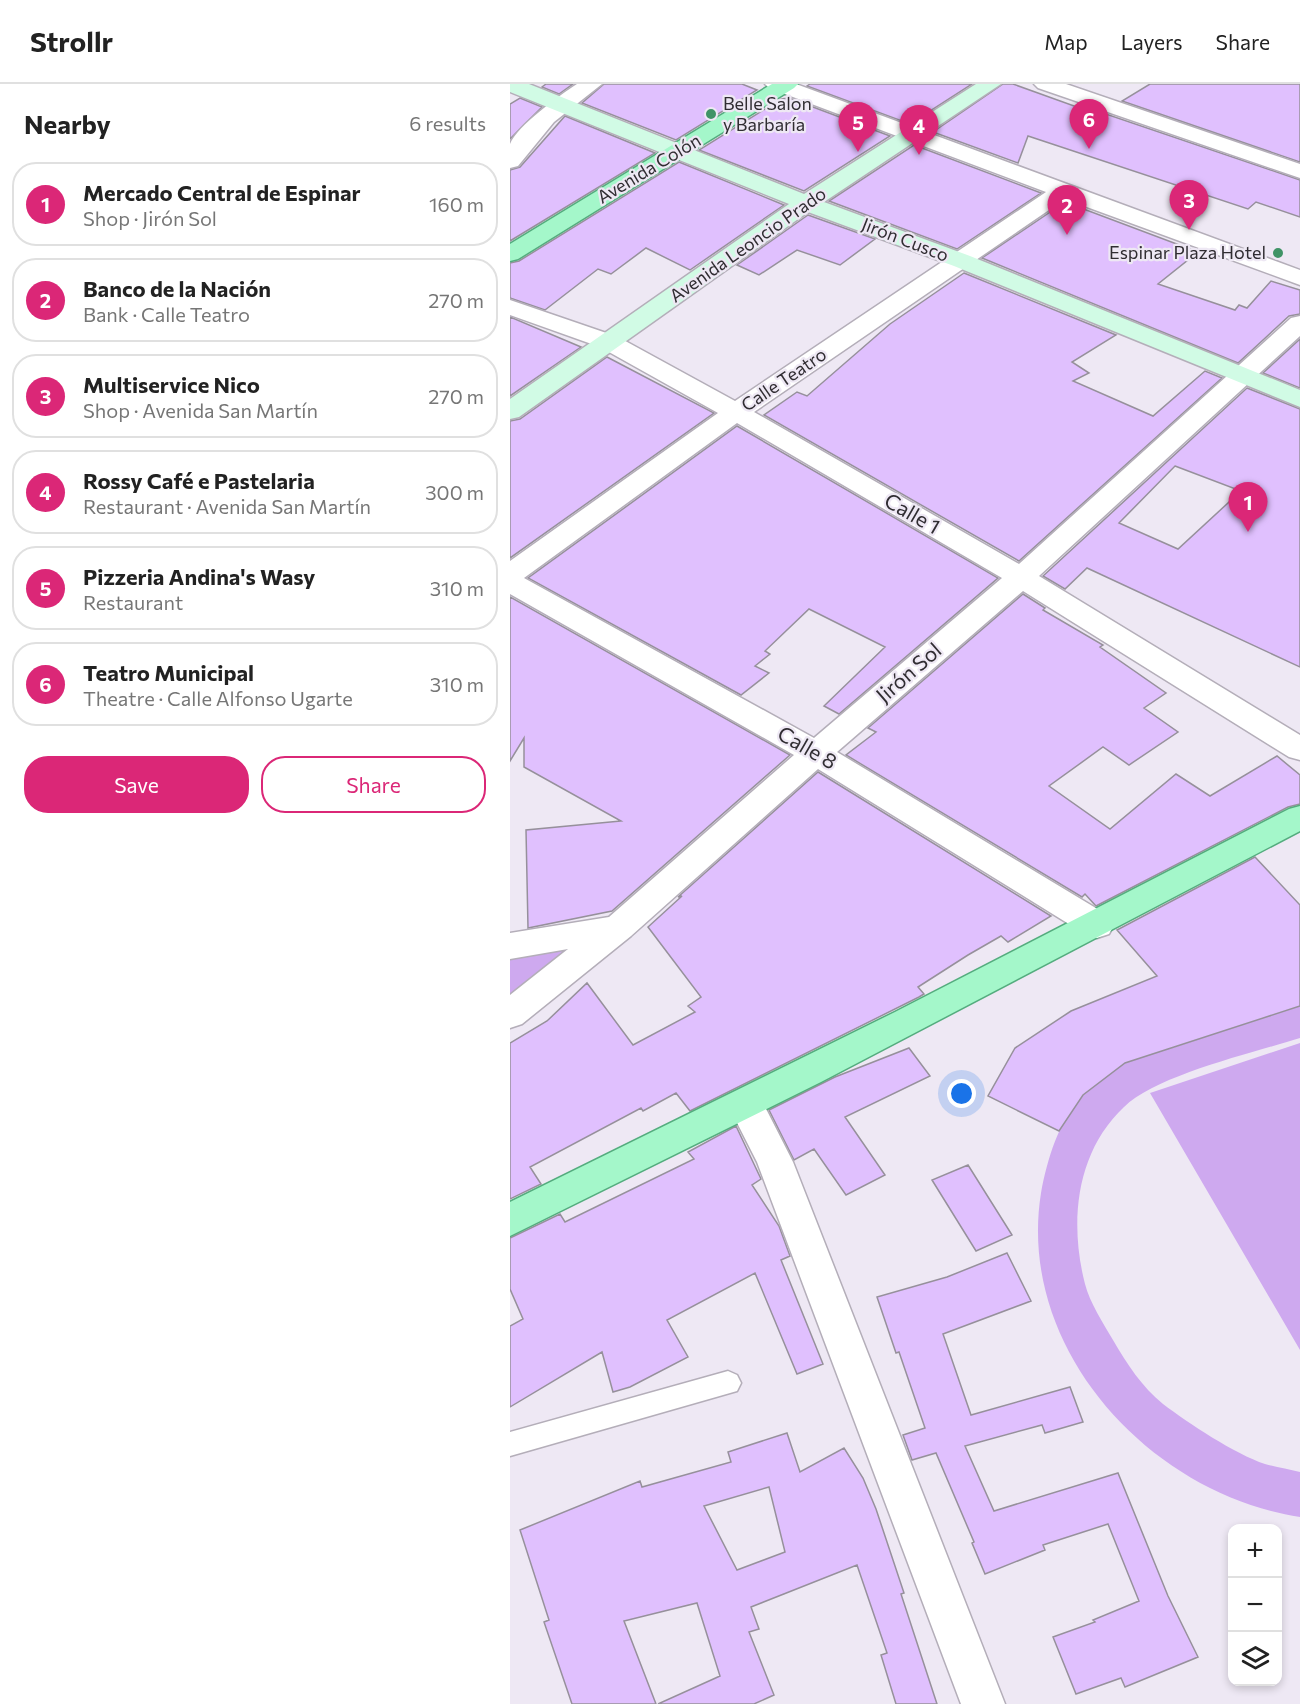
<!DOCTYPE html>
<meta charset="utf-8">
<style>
:root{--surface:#fff;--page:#f2f2f2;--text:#222;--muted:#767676;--line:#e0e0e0;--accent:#db2777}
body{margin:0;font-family:Commissioner,sans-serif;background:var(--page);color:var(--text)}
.controls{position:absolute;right:18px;bottom:18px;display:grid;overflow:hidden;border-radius:12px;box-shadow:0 3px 9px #0003}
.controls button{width:54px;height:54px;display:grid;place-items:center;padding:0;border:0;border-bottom:2px solid var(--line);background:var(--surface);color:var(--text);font:30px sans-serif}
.you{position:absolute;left:452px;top:1010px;width:21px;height:21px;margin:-15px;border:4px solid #fff;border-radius:50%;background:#1a73e8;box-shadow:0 0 0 9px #1a73e833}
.badge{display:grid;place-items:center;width:39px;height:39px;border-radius:50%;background:var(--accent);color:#fff;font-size:20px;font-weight:700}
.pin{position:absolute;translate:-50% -50px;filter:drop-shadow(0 2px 3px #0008)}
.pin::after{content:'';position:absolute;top:32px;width:21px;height:18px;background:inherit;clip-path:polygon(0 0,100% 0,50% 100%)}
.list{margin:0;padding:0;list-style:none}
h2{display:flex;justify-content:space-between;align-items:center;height:78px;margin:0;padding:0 24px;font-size:26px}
h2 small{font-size:20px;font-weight:400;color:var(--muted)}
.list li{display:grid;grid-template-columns:39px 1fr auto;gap:18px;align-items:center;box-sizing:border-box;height:84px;margin:0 12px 12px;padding:0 12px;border:2px solid var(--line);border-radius:24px}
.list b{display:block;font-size:22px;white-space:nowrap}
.list p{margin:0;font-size:20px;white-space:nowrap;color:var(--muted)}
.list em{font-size:20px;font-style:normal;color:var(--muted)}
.actions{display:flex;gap:12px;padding:18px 24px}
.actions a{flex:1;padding:14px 0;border:2px solid var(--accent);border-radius:24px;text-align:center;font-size:21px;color:var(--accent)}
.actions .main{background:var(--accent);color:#fff}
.icon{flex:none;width:33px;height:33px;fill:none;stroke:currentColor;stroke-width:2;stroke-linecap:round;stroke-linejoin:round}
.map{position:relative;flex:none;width:790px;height:1620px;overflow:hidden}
header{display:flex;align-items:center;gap:36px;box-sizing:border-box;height:84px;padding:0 30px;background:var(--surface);border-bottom:2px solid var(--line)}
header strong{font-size:28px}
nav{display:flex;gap:33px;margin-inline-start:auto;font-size:21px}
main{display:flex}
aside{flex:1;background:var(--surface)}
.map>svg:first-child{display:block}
</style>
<header>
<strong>Strollr</strong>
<nav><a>Map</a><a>Layers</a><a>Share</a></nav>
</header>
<main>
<aside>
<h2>Nearby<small>6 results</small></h2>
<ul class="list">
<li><span class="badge">1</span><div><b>Mercado Central de Espinar</b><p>Shop · Jirón Sol</p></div><em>160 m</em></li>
<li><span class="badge">2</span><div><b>Banco de la Nación</b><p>Bank · Calle Teatro</p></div><em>270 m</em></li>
<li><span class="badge">3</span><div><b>Multiservice Nico</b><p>Shop · Avenida San Martín</p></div><em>270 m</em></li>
<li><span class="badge">4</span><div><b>Rossy Café e Pastelaria</b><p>Restaurant · Avenida San Martín</p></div><em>300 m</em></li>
<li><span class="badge">5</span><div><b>Pizzeria Andina's Wasy</b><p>Restaurant</p></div><em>310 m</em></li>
<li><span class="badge">6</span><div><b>Teatro Municipal</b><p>Theatre · Calle Alfonso Ugarte</p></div><em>310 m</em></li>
</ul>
<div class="actions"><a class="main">Save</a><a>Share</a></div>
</aside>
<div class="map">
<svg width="790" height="1620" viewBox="0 0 790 1620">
<rect width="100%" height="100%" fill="#eee8f4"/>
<path fill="#cea9ef" d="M72,857L0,915V865Z
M790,922V954C743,969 647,991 614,1023C566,1068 559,1138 575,1200C580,1219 593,1239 603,1256C617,1280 632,1303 653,1320C678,1339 725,1370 755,1380C766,1383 778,1385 790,1388V1433C640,1410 506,1265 531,1109C537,1076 549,1035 574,1010C585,1000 600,988 613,980C628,971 649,968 665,963C707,949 748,935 790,922Z
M790,959V1266L640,1009Z"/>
<path fill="#e0c0fe" stroke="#96909b" stroke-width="1.5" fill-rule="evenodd" d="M36,0H63L49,10L32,3Z
M94,0H232L247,6L166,56L72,19Z
M300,0H462L400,40L297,2Z
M493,0H503L589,31L593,29L790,96V133L746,118L738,125L518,52L508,79L423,48Z
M640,0H790V78L612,17Z
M10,14L32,23L0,55V20Z
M279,14L380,52L294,107L189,66L271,15Z
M55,32L145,69L0,157V86L10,83Z
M404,61L531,109L447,165L319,117Z
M169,78L274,121L180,186L136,164L101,190L88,185L35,226L0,214V179L9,177Z
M555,118L688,168L648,200L725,226L729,221L737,224L761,197L790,206V230L779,232L728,279L472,174Z
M298,131L365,155L330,181L287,166L249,191L227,181Z
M454,189L606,251L562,278L579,289L563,297L643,332L695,287L712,294L509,477L254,331L287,308L297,312L380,240Z
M0,233L71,263L0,312Z
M790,255V304L753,289Z
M97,273L204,329L0,474V337L10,335Z
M737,304L790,325V583L577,484L555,505L533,492ZM665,382L731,407L668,465L609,439Z
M227,342L488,494L329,630L314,622L375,563L299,525L255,567L260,570L245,582L259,589L231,611L18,494Z
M513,510L535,524L533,526L593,561L590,563L656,609L634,624L668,648L619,681L593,663L539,702L600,745L666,690L700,712L767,672L790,691V720L778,723L586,822L575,810L572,813L336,671L366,648L358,644Z
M0,513L280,671L102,827L18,844L16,746L111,737L14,683V654L0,677Z
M308,688L541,832L498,858L491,852L458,871L408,903L414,910L409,913L180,1027L166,1009L133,1027L131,1024L20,1083L31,1100L0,1115V959L37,937L77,899L123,961L185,928L178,922L191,913L138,843L172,812L168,813Z
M745,773L790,821V922L615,979L573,1011L549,1047L478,1012L505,964L561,927L647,892L607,846Z
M399,964L420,992L335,1033L375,1091L336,1111L304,1065L284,1076L259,1026L325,993Z
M226,1042L251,1095L242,1101L269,1142L280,1172L271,1176L313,1280L287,1290L245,1189L157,1236L178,1273L120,1303L103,1308L92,1268L0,1323V1242L13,1235L0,1205V1154L50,1130L55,1138L184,1075L178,1068Z
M458,1081L502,1151L466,1167L422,1096Z
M497,1169L521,1217L433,1250L461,1331L560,1303L573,1338L535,1349L532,1341L455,1362L484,1427L608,1389L658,1512L688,1573L615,1603L611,1594L566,1610L543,1553L585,1538L583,1536L629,1517L598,1440L533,1461L535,1466L475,1490L462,1459L464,1458L426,1369L402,1376L393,1351L415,1344L389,1268L386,1269L367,1213L437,1193Z
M277,1349L290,1388L334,1364L353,1394L366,1425L394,1509L391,1510L427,1620H386L371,1571L377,1569L347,1481L241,1523L249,1545L239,1548L264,1611L244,1620H148L210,1592L187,1519L114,1537L146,1620H62L34,1538L39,1536L10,1446L130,1397L132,1403L221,1378L218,1368ZM259,1403L275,1468L227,1486L194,1422Z"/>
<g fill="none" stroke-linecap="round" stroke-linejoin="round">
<defs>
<path id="lane" d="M218,1287L227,1291L231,1299L227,1307L0,1372V1348Z"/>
<path id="street" d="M67,0H92L44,38L8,82L0,84C0,77 0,66 0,60C7,42 50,11 67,0Z
M255,0H286L790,186V201L555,115L244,328L509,480L781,234L790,232V252L529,492L790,651V676L779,673L513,507L327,668L599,832L604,841L599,850L587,854L575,850L308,685L121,852L12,940L0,944V911L58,865L0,875V849L99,833L284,671L0,510V477L208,329L90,263L0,231V216L108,253L225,317L536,108L259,4ZM227,339L492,494L304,654L14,494Z
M524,0H556L790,80V94L528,4Z
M236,1006L249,1011L283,1078L495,1620H451L247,1078L218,1021L223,1011Z"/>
<path id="secondary" d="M0,0H19L294,110L466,0H491L314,118L460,172L790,306V323L444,182L298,128L9,333L0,335V315L279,120L0,8Z"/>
<path id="primary" d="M262,0H288L284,4L8,175L0,177V160Z
M790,722V747L311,998L0,1152V1118L385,928L779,725Z"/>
</defs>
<use href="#lane" stroke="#b4aeb9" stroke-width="3"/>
<use href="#street" stroke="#b4aeb9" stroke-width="3"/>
<use href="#secondary" stroke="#b4aeb9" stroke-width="3"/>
<use href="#primary" stroke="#54ac7e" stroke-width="3"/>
<use href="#lane" fill="#fff" fill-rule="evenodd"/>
<use href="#street" fill="#fff" fill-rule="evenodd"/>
<use href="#secondary" fill="#d1fbe5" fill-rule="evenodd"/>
<use href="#primary" fill="#a4f7ca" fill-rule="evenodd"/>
</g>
<g fill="#3f9366" stroke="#eee8f4" stroke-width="2">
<circle cx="201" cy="30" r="6"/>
<circle cx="768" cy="169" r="6"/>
</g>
<g text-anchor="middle" stroke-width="4.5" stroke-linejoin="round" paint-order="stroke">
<g font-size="18" fill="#302d32" stroke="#eee8f4" text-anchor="start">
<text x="213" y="26">Belle Salon<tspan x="213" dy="21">y Barbaría</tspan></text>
<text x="756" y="175" text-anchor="end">Espinar Plaza Hotel</text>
</g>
<g font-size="18" fill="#302d32" stroke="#eee8f4">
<text transform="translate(139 85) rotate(-31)" y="6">Avenida Colón</text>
<text transform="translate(395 156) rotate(21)" y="6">Jirón Cusco</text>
<text transform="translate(238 161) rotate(-35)" y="6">Avenida Leoncio Prado</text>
<text transform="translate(274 296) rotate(-34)" y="6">Calle Teatro</text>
</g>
<g font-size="21" fill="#302d32" stroke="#eee8f4">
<text transform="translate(402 430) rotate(30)" y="7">Calle 1</text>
<text transform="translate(399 589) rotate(-41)" y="7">Jirón Sol</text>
<text transform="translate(297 664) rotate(30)" y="7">Calle 8</text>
</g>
</g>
</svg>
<div class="controls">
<button>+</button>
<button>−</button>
<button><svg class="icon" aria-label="layers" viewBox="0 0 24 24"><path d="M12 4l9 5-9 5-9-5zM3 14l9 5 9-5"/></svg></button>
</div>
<div class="you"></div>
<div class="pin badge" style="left:738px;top:448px">1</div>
<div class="pin badge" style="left:557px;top:151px">2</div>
<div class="pin badge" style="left:679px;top:146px">3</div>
<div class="pin badge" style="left:409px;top:71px">4</div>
<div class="pin badge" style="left:348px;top:68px">5</div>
<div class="pin badge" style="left:579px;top:65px">6</div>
</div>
</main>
